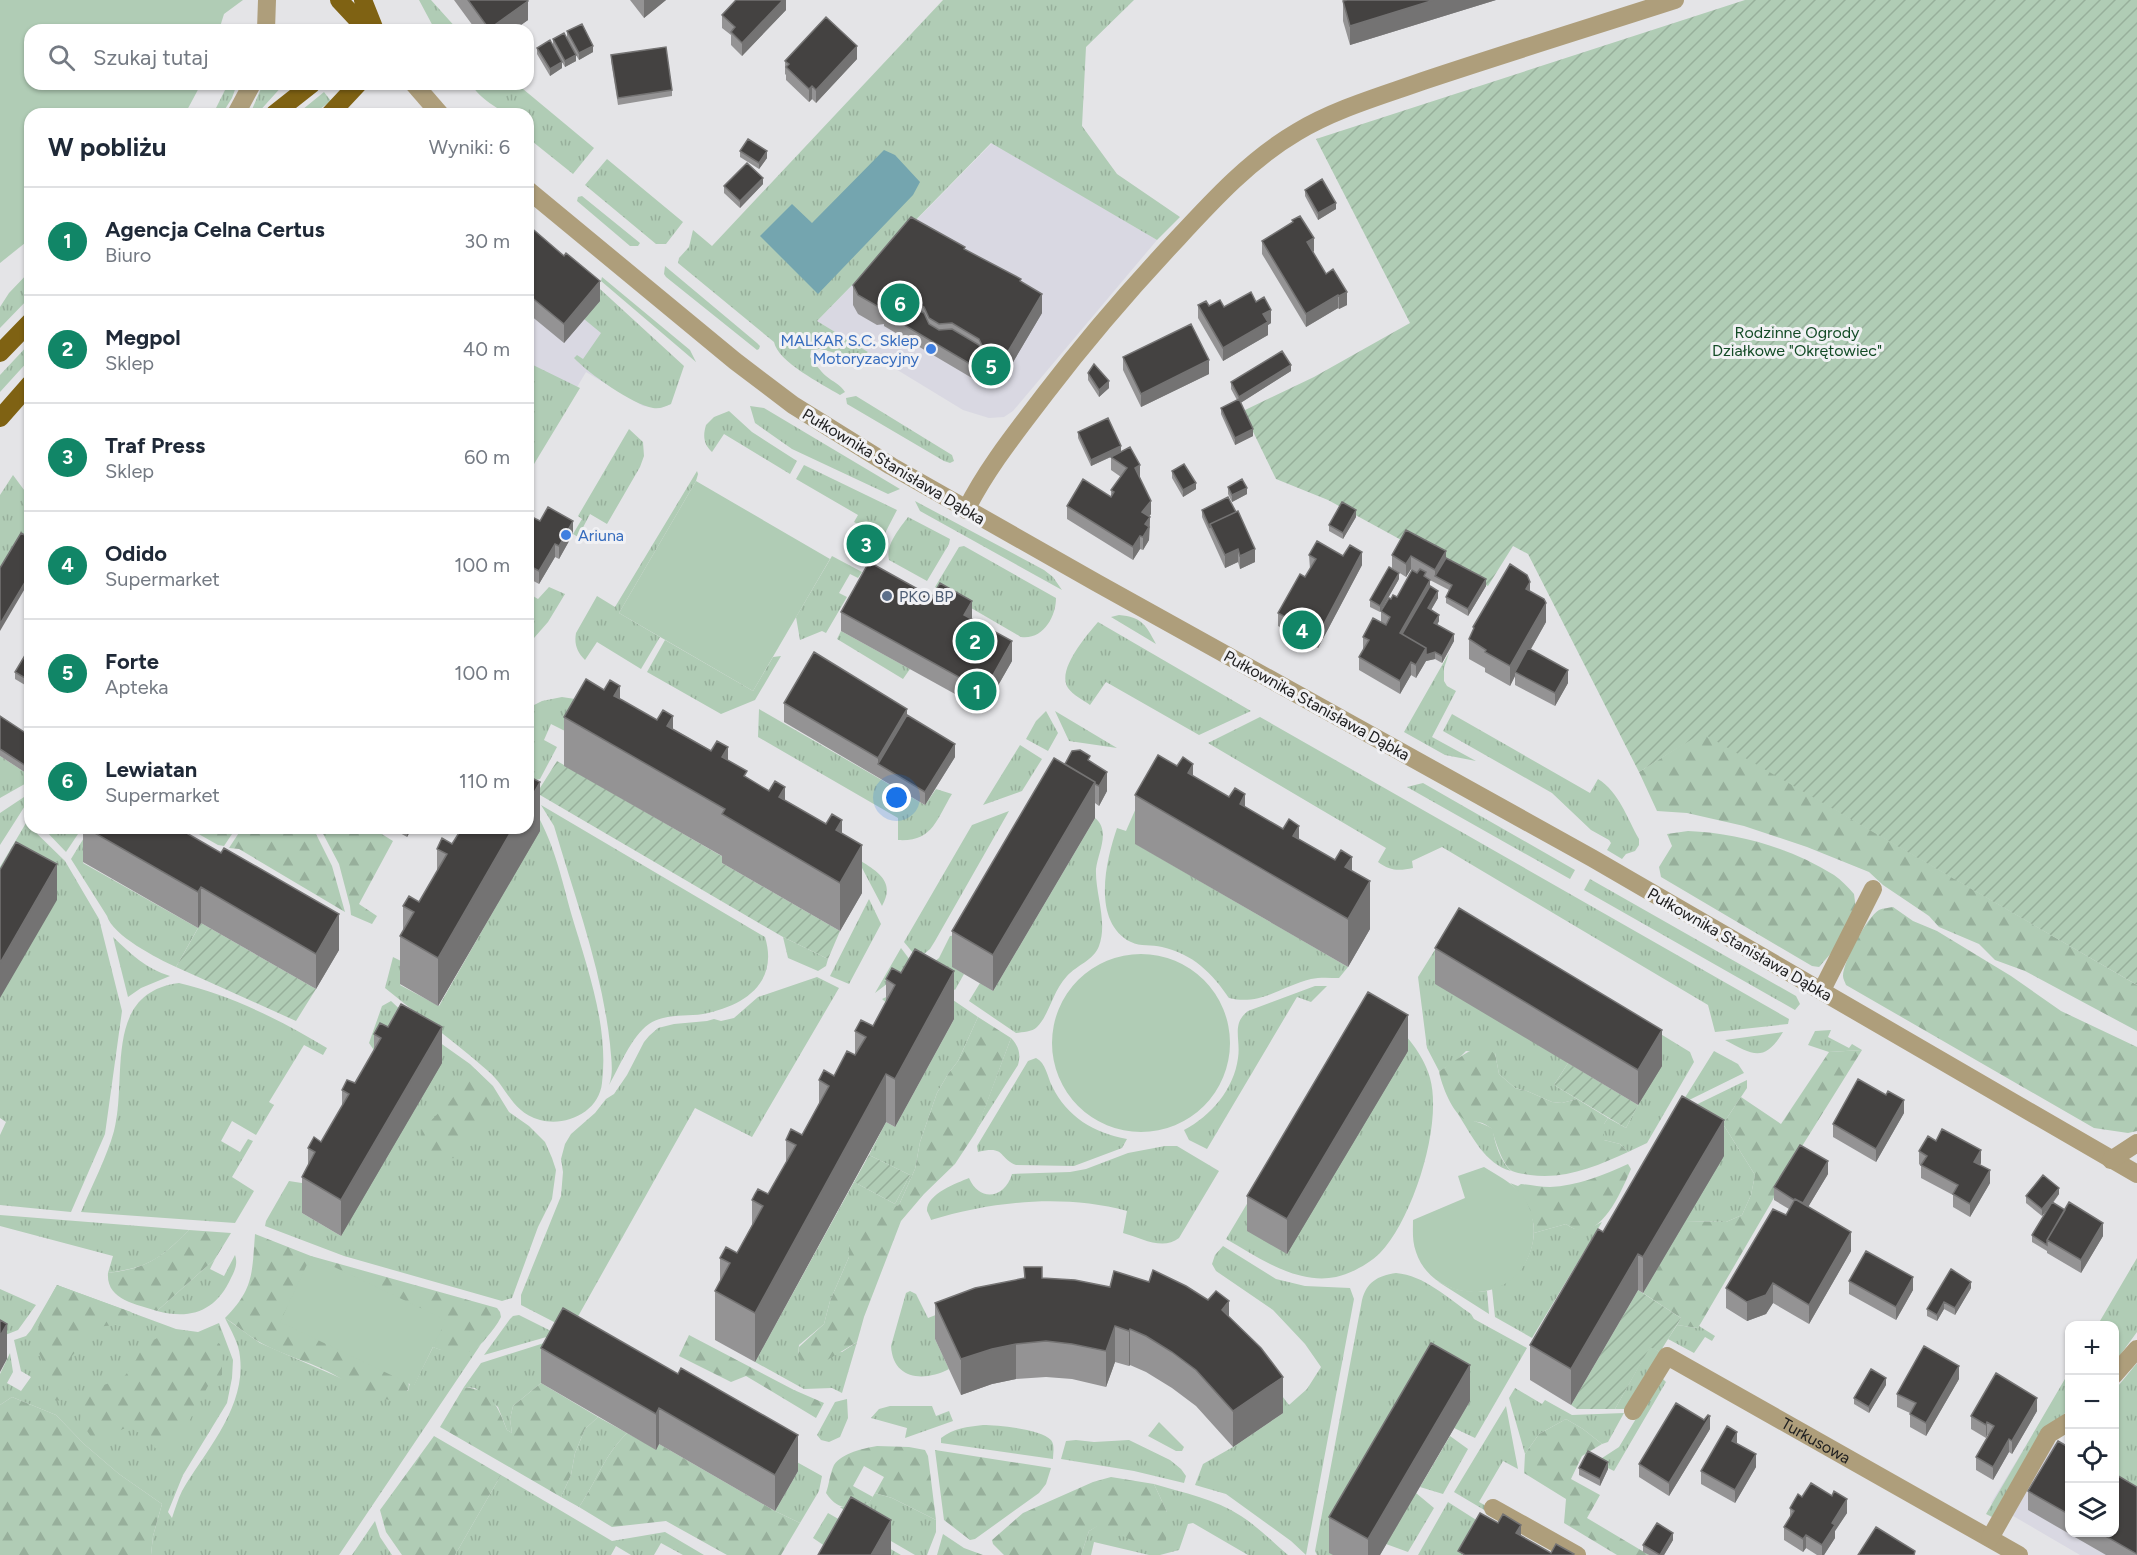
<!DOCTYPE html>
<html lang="pl">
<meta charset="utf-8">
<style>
:root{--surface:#fff;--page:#f2f2f3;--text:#1f2937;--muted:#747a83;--line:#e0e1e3;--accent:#118667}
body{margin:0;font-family:Figtree,sans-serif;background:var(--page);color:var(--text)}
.controls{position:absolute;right:18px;bottom:18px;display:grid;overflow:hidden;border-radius:12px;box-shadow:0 2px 4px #0004}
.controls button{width:54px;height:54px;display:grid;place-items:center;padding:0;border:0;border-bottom:2px solid var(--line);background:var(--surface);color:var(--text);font:30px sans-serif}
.you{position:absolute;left:897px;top:798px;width:21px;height:21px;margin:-15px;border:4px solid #fff;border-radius:50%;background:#1a73e8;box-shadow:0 0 0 9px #1a73e833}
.badge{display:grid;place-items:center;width:39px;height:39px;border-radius:50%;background:var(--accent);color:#fff;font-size:20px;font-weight:700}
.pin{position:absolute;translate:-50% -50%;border:3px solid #fff;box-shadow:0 2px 6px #0006}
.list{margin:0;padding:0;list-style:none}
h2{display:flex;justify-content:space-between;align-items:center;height:78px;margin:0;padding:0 24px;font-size:26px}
h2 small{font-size:20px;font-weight:400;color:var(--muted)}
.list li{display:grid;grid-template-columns:39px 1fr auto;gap:18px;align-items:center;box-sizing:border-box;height:108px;padding:0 24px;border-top:2px solid var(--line)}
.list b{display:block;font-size:22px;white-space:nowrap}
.list p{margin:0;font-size:20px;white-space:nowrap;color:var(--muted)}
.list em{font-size:20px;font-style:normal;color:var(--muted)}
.icon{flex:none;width:33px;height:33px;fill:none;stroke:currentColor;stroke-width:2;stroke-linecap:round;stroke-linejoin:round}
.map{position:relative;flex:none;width:2137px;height:1555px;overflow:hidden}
.search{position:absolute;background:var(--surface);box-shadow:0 2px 4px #0004;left:24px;top:24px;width:510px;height:66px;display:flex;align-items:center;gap:15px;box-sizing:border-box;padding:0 21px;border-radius:18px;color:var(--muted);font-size:22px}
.panel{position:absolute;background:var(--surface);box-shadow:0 2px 4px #0004;left:24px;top:108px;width:510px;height:726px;border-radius:18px}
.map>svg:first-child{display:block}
</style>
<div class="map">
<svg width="2137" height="1555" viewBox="0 0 2137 1555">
<defs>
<pattern id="grass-tufts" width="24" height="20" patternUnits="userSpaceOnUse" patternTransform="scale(1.5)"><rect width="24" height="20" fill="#b0ccb5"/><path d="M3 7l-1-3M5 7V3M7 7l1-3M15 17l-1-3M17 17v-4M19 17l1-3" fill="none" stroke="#97af9b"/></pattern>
<pattern id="forest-firs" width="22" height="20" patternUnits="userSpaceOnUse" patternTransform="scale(1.5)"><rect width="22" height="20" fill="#b0ccb5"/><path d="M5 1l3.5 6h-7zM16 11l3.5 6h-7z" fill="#97af9b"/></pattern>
<pattern id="garden-furrows" width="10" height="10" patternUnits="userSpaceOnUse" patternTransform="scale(1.5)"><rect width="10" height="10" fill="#b0ccb5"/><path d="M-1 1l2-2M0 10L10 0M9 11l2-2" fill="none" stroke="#97af9b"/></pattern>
</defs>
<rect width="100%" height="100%" fill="#e4e4e7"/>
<path fill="#d9d8e2" d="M992,143L1157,240L1013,411L1004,417L989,418L963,410L817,321Z
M528,230L671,404L661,408L643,406L586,372L528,470Z
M2034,1432L2069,1452L2070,1532H2114L2137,1555H2080L1991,1503Z"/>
<path fill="url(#grass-tufts)" d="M419,0H431L458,30H435Z
M943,0H1134L1086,47L1082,126L1117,174L1180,217L1157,240L991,143L817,321L868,352L861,358H855L820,349L811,350L810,357C815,363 820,371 826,376C833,382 840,384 845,392L840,395C822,384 778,362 774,342L678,263L679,258L689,247L693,230L712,246Z
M228,84H237L232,98L222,114H213Z
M263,84H284L257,114H250Z
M476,84H517L594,148L573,174L528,138V114C522,114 514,116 508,114C500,111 478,96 474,88Z
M324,92L331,101L313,114H297Z
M607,159L683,222L666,244H656L585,185Z
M582,196L640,243L638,246H630L577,201L578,197Z
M528,230L600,289L684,366L671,404C664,407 660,409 653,408C633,405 588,373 574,358L577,355L583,359L601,333L584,319Z
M665,266L757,343L760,346L759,349L757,350L666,277L664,274Z
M30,271V297L0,328V307L9,293Z
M602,277L690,350L696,362L601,281Z
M30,343V359L0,392V375Z
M531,364L580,388L528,474V368Z
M856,396L952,455L954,461L950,463L944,461L847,404L846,398Z
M750,406L764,408L900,489L888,494L792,449L755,423Z
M729,411L752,432L797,461L790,474L724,434L712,452C703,444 703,435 706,425L714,417Z
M629,429L643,442L644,456L640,467L607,524L590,514L578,537L573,534L582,519L578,516Z
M804,465L897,510L883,537L854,522L858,515L796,479Z
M697,471L698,474L696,481L619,613L660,637L641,669L597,642L585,660C577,652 574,644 576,633L597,596L615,607Z
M13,475L30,498V545L0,574V495Z
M915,501L1044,570L1053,577L1062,590L920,511Z
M908,517L950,539L949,544L927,581L889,560C885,545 900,528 908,517Z
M964,546L1056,598C1056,617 1043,640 1021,637L935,587L959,547Z
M832,556L862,572L858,578L850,574L839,593L847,597L826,633L822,631L800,640L796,617Z
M549,587L565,594L548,622L534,638L528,639V593L538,599Z
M1119,615C1142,617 1146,625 1156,644L1111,617Z
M1098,622L1251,711L1199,735L1106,682L1090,705C1083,700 1073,695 1068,688C1056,670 1087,635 1098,622Z
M841,631L910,669L903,679L837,639Z
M665,640L753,691L773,657L781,656L755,700L721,714L647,672Z
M1449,653L1444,668V681L1447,686L1456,691L1432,737L1476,761L1445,755L1404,732Z
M562,697L575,699L565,731L551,724L544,740L557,747L540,779L528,782V708L542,701Z
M759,709L925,805L936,789L952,794C936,820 933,842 898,840V818L758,737Z
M1046,711L1058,733L1048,751L1026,739L1036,721Z
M1055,711L1117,748L1069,741Z
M1452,714L1590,793L1598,779C1619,792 1627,818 1639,839V845L1635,851L1626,854L1622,859L1607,850L1611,843L1609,840L1591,830L1552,793L1443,731Z
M1260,717L1789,1019L1788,1024L1715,1032L1708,1005L1442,847L1412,861L1413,868C1399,871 1390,871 1378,862L1386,848L1208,743Z
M1020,745L1042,759L1022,791L983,805Z
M0,756L26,773L30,767V781L0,798Z
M1423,783L1575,870L1570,879L1407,787Z
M1146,785L1136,844L1348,967L1339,978C1330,978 1320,977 1311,979C1282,986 1260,1006 1229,998C1212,973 1193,954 1162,947C1152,944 1140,947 1131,942C1091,922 1106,860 1117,828L1126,831Z
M30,793V798L0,845V813Z
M541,805L765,937C779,983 744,1006 703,1014C685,1017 666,1013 649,1024C631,1037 620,1066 609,1085C614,1073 611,1058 610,1044C602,970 575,898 554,826Z
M532,806C553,839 561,876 571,913C587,967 609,1026 602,1083C599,1112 566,1127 540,1120C510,1111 509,1089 488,1071C455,1042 419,1016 385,988L393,957L411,966L400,985L439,1006L539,831Z
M1009,811L935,941L930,949L918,959L904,942L972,825Z
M1095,818C1111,831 1098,852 1096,869C1095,894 1108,922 1099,946C1094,960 1077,965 1067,976C1052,992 1050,1014 1037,1027C1032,1032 1023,1032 1016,1033L969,1001L980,983L993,991Z
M26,823L65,861L99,919L122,1011L105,1134L71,1212L0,1205V1135L6,1122L0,1118V867Z
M43,828H82L66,852Z
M90,828L83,863L198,928L176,967C158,959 112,935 107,916L71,859Z
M861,861C880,873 895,883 882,906L861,866Z
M1590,879L1796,996L1800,1004L1795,1010L1584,890Z
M869,899L881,924L849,984L830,976Z
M1446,932L1568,1063L1554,1085L1577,1099L1562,1103L1552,1102L1527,1091L1515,1088L1499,1074L1495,1053L1466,1051L1454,1063L1439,1071L1427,1048L1418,977Z
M958,935L953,967L964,974L955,990L933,976L931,964L939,958L950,936Z
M113,937C131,954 146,969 170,976L141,988L128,997Z
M783,937L828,959L826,966L818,971L788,958Z
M901,948L913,964L875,993Z
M817,977L839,988L752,1137L695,1108L576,1320L556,1323L521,1305V1295L561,1196L563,1172L561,1159L565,1144L571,1134L595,1113L606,1099L614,1094L627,1075L644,1042L649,1036L658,1028L674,1024L707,1021L714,1019L721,1021L734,1018L758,997Z
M179,983C231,995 282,1021 327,1048L323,1055L304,1045L269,1102L274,1105L256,1135L232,1121L221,1141L240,1152L248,1139L253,1141L232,1177L254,1191L235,1223L81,1212C91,1187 107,1157 114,1131C128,1078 102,993 179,983Z
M928,983L978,1017L958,1061L948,1074L937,1093L920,1142L915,1169L899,1205L892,1208L849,1246V1257L830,1301L824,1324L799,1345L798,1355L842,1352L857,1342L842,1393L832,1388L804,1389L755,1362L854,1182L895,1204L910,1175L869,1155L886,1122L895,1127L954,1019L888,1004L882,999L905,988Z
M1315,986H1327L1311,1002L1297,997L1207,1149L1189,1140L1184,1130C1211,1116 1234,1089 1238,1058C1241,1039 1231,1024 1248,1011Z
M391,1001L422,1030L470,1064L493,1086L509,1112L529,1126L545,1142L552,1158L556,1170L552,1199L538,1227L512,1298L502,1301L344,1256L265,1226L266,1221L289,1181L308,1184L302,1213L341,1236L380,1059L369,1043L382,1006Z
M1381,1008C1400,1030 1422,1049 1430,1078C1443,1124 1413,1219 1380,1253C1369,1264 1350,1274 1336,1277C1296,1285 1258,1257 1226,1239L1257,1187Z
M1654,1030L1690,1052L1694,1062L1647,1143L1628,1152L1620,1144L1604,1140V1124L1608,1118L1626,1128L1638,1105Z
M1831,1030L1828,1037L1849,1048L1852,1044L1862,1050L1829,1052L1808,1045L1815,1031Z
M1783,1032C1764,1063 1753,1055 1725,1040Z
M1011,1038C1019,1046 1021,1055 1018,1065L976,1131Z
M1714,1051L1738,1064L1744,1073L1681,1104Z
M1036,1058C1046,1063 1047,1076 1052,1086C1067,1117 1094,1133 1127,1139L1122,1148L1074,1166L1016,1165C998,1158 1006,1145 978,1152L977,1146L1028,1061Z
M1747,1080V1088L1723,1124L1755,1175L1751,1195L1742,1215L1726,1222L1685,1221L1673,1116Z
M1458,1114C1469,1122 1481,1121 1493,1129C1494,1143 1501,1162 1511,1171C1485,1164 1472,1136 1458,1114Z
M1165,1146H1177L1219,1171L1179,1238C1163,1251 1141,1238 1123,1233L1127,1211C1064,1194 993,1201 931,1220C931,1219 927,1211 927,1211C926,1194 957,1183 969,1178C980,1203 1005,1198 1012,1174L1070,1172L1086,1169L1128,1153Z
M0,1215L189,1230C160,1259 150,1267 108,1273L113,1256L0,1226Z
M1602,1222L1532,1338L1495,1317L1492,1289C1517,1280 1532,1260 1534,1233L1566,1224C1579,1234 1590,1228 1602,1222Z
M1223,1246L1276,1279L1305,1286L1350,1288L1354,1299L1306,1555L1291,1541L1226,1494L1195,1485L1203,1464L1233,1447L1283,1413L1273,1384L1289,1405L1307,1389L1321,1367L1305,1344L1273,1310L1216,1271L1212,1264L1215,1255Z
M235,1255C238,1264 235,1270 231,1278C216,1311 191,1320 157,1311L215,1259L210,1269L224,1276Z
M2137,1258V1332L2115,1362L2114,1326H2097Z
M1396,1273C1424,1275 1449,1299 1471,1314L1474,1319L1527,1348L1475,1438L1454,1428L1470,1401L1333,1555H1317L1315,1551L1362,1300C1367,1282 1377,1276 1396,1273Z
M1437,1281C1454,1290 1467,1293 1487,1291L1489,1314Z
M57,1285L176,1329L198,1332L219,1323L233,1360L232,1378L227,1403L183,1475L168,1512L172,1518C175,1509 178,1499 182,1491C206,1450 246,1408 240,1357C239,1343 231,1331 225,1318L260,1343L345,1380L408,1391L410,1383L414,1385L433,1347C447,1353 469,1355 481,1344L339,1555H151L153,1536L162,1504L119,1474L84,1444L56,1415L12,1397L0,1405V1374L10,1353L13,1372L7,1383L21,1391L31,1377L21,1371L14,1340L26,1336L31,1330Z
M0,1289L36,1305L18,1330L0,1337Z
M910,1291L916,1294L928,1318L956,1307L935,1339L949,1369C924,1382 893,1380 891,1346L906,1293Z
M519,1315L557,1334L484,1355L510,1319L513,1316Z
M1677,1325L1698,1328L1699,1326L1715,1336L1712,1341L1705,1337L1694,1353L1668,1339Z
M563,1337V1344L541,1383L513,1406L510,1419L512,1433L507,1430L498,1407L475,1388L464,1387L481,1363Z
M1650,1346L1660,1352L1627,1409H1615Z
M2137,1363V1506L2115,1493L2114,1391Z
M2069,1372V1409L2053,1425L1994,1518L1986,1514Z
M1661,1377L1666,1382L1614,1471L1596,1462L1619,1447Z
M1515,1388L1542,1404L1545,1400L1572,1415L1624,1413L1608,1442L1602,1444L1583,1429L1566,1419L1539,1434L1525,1454L1509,1398Z
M847,1399L848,1418L840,1437L829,1442L821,1440L817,1435L835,1402Z
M890,1406H932L936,1416L949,1411L953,1421L905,1438L907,1428L871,1418L879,1409Z
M1506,1406L1518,1469L1503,1461L1479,1502L1488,1507L1486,1511L1454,1492Z
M598,1417L627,1433C603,1457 597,1481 579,1507L561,1497L571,1475L575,1453L585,1429Z
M1159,1422L1184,1447L1182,1451H1176L1148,1436Z
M983,1425C998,1425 1041,1429 1051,1440C1055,1445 1053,1453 1053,1459L941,1443V1438C954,1428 967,1427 983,1425Z
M1450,1436L1468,1449L1443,1494L1420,1487Z
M1076,1440L1094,1442L1129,1440L1170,1460L1181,1469L1186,1476L1184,1483L1134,1471L1061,1459L1066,1441Z
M777,1451L822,1476L819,1491L800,1523L775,1511L798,1471Z
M501,1475L612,1541L665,1532L704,1555H683L661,1543L654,1555H631L616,1546L611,1555H455Z
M1154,1484C1184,1493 1215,1499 1241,1516C1258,1527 1273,1542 1288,1555H1248L1193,1523L1188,1524L1179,1550L1160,1555H1149L1094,1542L1091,1555H1081L1089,1531L1097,1526L1167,1512Z
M875,1493L892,1498L936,1520V1532L927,1555H915L860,1523L840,1507H854L869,1503Z
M1416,1493L1434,1508L1408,1552L1386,1544Z
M1448,1502L1481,1523L1462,1555H1418Z
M828,1513L901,1555H838L813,1538Z
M375,1521L380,1537L392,1555H352Z"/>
<path fill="url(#forest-firs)" d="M1702,732L2137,985V1031L2025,971L1995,960L1979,944L1939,927L1929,916L1883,885L1869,872L1807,847L1744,826L1687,813L1657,811L1639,772Z
M188,828H236L224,846L218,845Z
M242,828H313L332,866L345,912L239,849L229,848Z
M320,828H372L393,841L359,904L377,916L372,924L351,915L350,906L339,864Z
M1688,831C1739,833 1790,848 1834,875C1841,880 1848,887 1854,894L1856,909L1832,952L1819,967L1812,966L1661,877L1659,867L1672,846L1667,834Z
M1893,907L1913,921L1937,931L2011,976L2061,1011L2137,1047V1131L2128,1133L2094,1128L1846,985C1845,982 1843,979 1843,976C1843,962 1867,917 1879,910C1883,908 1889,908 1893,907Z
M978,1017L1011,1038L976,1132L955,1164L924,1194L901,1221L864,1317L857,1342L819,1365H803L798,1355L799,1347L824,1324L830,1301L849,1257V1246L859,1226L879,1212L899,1205L915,1169L920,1142L937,1093L948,1074L958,1061Z
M1480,1047L1495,1053L1499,1074L1515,1088L1527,1091L1552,1102L1562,1103L1577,1099L1608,1118L1604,1124V1140L1620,1144L1628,1152C1597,1166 1565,1180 1530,1175C1524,1174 1516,1173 1512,1171C1503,1166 1494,1138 1492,1129C1479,1119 1479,1124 1466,1120C1453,1115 1441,1084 1439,1071C1454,1063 1463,1052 1480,1047Z
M1862,1050L1799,1151L1771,1203L1698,1328L1677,1325L1681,1318L1643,1293L1685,1221L1726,1222L1742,1215L1751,1195L1755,1175L1723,1124L1741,1097L1781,1124L1829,1052Z
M475,1069L496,1092L494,1101L456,1158L429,1159L420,1147L422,1130L452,1099L461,1083Z
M1628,1164L1631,1169C1621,1192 1598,1249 1566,1224L1534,1233C1535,1215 1522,1195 1510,1183L1518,1186L1521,1184C1530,1185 1540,1187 1550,1187C1576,1186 1605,1175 1628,1164Z
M189,1230L231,1233L215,1259L157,1311C136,1304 106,1300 108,1273C148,1268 161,1258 189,1230Z
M255,1234L311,1256L497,1308L500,1312L501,1317C497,1325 492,1331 487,1337C471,1358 456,1357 433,1347L431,1341L405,1372C408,1380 412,1387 405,1394C389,1413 346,1380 327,1371C306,1361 284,1355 263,1344C249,1337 238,1326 225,1318C254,1289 252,1273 255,1234Z
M57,1285L131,1312L135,1318L133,1327L115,1325L96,1327L72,1356L71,1377L66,1399L56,1401C46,1390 48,1379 44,1366C43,1360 38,1354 38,1348C34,1326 47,1303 57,1285Z
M163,1335L208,1337L220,1344L222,1354V1375L208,1386L185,1429L157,1450L145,1436L128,1427L106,1436L91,1437L80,1420L88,1390L122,1379L132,1367L144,1345Z
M689,1335L794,1390L824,1403L816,1418L746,1376L731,1382L679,1356Z
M541,1383L598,1417L585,1429L575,1453L571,1475L561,1497L440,1427L464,1387C492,1390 498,1407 507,1430L512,1433L510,1419L513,1406Z
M12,1397L56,1415L84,1444L119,1474L162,1504L153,1536L151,1555H0V1405Z
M1566,1419L1583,1429L1602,1444L1582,1456L1571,1479L1600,1495L1587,1518L1649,1555H1617L1564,1523L1566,1499L1524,1473L1525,1454L1539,1434Z
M627,1433L656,1449L659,1444L775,1511L800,1523L781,1555H727L666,1521L612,1527L579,1507C597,1481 603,1457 627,1433Z
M434,1436L501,1475L455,1555H402L386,1532L380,1510Z
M877,1446L909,1447L925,1450L928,1456L936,1520L892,1498L875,1493L884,1477L864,1466L853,1486L873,1497L869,1503C849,1508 839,1512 826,1493C829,1485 830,1473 834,1465C842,1453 864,1448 877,1446Z
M935,1450L1051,1468L1046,1484L1039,1493L975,1539L970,1540L944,1520Z
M1111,1477L1154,1484L1167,1512L1166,1542L1156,1550L1098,1526L1089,1531L1081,1555H1004L993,1544L992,1540L1023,1513L1093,1482Z
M943,1534L964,1548L983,1555H937Z"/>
<path fill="#b0ccb5" d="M0,0H243L224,14L219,30H30V84H201L185,114H30V239L0,263Z
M696,481L830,559L753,691L619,613Z
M1052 1043a89 89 0 1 1 178 0a89 89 0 1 1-178 0Z
M1484,1167C1497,1175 1511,1182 1521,1194C1544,1222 1535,1268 1503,1285C1471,1302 1427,1287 1416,1252C1412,1241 1413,1231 1413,1220L1465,1198L1458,1176Z
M311,1256L446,1320L414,1386L280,1322Z"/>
<path fill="url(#garden-furrows)" d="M1745,0H2137V985L1702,733L1639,772L1528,554L1513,546L1488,586L1469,577L1328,500L1276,479L1243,411L1314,377L1410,323L1316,139Z
M557,761L725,858L722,863L840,931L828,959L783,937L540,795V788Z
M201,923L316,989L296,1021L176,967Z
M1568,1063L1638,1105L1626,1128L1554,1085Z
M869,1155L910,1175L895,1204L854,1182Z
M1638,1290L1681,1318L1660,1352L1650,1347L1615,1409H1577L1571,1405Z"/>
<path fill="#74a5af" d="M884,150L895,155L920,182L913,195L818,294L760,236L792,204L812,223Z"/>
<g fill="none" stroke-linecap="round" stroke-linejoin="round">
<g stroke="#ae9e7b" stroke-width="18">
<path d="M266,30L267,0"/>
<path d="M414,84L440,114"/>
<path d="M236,114L252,84"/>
<path d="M528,190L735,361L793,405L891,466L1097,583L1592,858L2137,1174"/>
<path d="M966,510C987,468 1017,431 1045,394C1087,339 1131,288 1178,238C1214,199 1251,159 1297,132C1335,109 1381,96 1423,81C1507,53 1591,27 1675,0"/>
<path d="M1822,990L1873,889"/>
<path d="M2111,1160L2137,1143"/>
<path d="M2114,1375L2137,1349"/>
<path id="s1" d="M1633,1411L1667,1356L2019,1555"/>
<path d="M1493,1508L1577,1555"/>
<path d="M1990,1538L2049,1434L2070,1421"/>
</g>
<path stroke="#7f6213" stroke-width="18" d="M339,0L367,30
M363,0L375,30
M274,114L312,84
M330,114L358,84
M0,353L30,322
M0,418L30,384"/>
</g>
<path fill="#949394" d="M454,0H527L528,20L514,30H476Z
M630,0H666L644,18Z
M786,0V10L742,56L731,45V35L722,28V15Z
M1496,0L1350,45L1343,21V1Z
M567,31L593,52L579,60L576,55V61L565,67L562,62V68L550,76L537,54V48L561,60L553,45V39L567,38Z
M611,55L672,90V96L618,105L611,61Z
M857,59L816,103L812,99L809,102L786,80V75L785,74V61Z
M740,151L767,158L759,169L740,157Z
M763,184L740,208L724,193V186Z
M1305,190L1336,209L1318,220L1305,196Z
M1292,220L1314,251L1313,252L1326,274L1347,305L1339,309L1338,308L1306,327L1262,254V241L1292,223Z
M528,225L600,301L564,343L530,315V310L528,308Z
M965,250L1021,282L1042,313L1006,374L1002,383L977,381L884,326V324L877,325L858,314L853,305V285Z
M1256,302L1271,323L1268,325V335L1223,361L1198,318V305L1224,307Z
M1123,357L1209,374L1141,407L1123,370Z
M1291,371L1240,403L1253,436L1235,445L1221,414V408L1237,400L1231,389V382Z
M1088,373L1109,388L1099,397L1088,380Z
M1078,432L1121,452L1140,478L1151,514L1149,516L1150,517L1149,540L1143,550L1140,549L1133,560L1067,519V506L1111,497V490L1121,477L1111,470V457L1091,466L1078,438Z
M1172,471L1196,489L1183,497L1172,478Z
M1228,487L1247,494L1232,502L1228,494Z
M1202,510L1255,562L1240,569L1238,562L1225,568L1202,517Z
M1356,517L1343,539L1329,531V525Z
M540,521L573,534L559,559L555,557L539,584L528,578V524Z
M853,541L882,544L874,559L853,548Z
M1309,555L1343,556L1362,565L1318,648L1278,626V613L1305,577L1310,569Z
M1392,555L1446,558L1486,586L1468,616L1446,603V597L1449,590L1426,578L1430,586L1438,598L1431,610L1439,621L1437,625L1454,641L1442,663L1435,659L1426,661L1416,678L1411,675L1400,694L1359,670V657L1363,650V637L1381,622V611L1391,599L1397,597L1412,570L1411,569L1406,577L1392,568Z
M1399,579L1380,612L1370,607V600Z
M1530,591L1546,622L1531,649L1568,683L1555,706L1515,685V676L1510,686L1485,672V668L1469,659V639L1473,631V627Z
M841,612L972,620L1012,661L984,710L841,631Z
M30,647V688L15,679V672Z
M620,699L728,760L747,778L842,833L862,893L840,931L722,863V856L564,766V717Z
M784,703L907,715L955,757L925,805L784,722Z
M0,716L30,736V767L26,773L0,756Z
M1090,762L1107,791L1099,806L1095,803V818L993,991L952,967V931L1065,764Z
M1193,777L1352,870L1370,929L1348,967L1135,844V795Z
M83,828H178L339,950L316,989L201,923L198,928L83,862Z
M391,828H412L407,837Z
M540,831L438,1006L400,984V936L403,931V906L419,902L437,872V849L452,844Z
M1435,948L1662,1066L1638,1105L1435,984Z
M886,979L954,1019L895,1127L886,1122L755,1362L715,1340V1291L720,1282V1258L737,1253L752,1225V1200L768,1194L786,1163V1140L802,1135L819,1104V1080L834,1076L855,1055V1031L873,1026L886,1002Z
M374,1034L442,1063L341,1236L302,1213V1177L308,1166V1148L321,1142L342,1106V1090L355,1083L374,1050Z
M1408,1051L1287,1254L1247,1231V1196Z
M1904,1113L1876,1162L1833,1137V1124Z
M1919,1151L1981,1163L1980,1165L1990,1183L1970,1217L1953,1207V1195L1921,1178V1166L1919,1164Z
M1724,1156L1643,1293L1638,1290L1571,1405L1530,1380V1345L1603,1232Z
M1828,1174L1808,1207L1851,1251L1809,1324L1773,1303L1766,1314L1747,1321L1726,1308V1288L1786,1215L1789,1209L1774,1200V1187Z
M2059,1194L2053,1203L2103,1236L2081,1273L2047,1253V1251L2032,1242V1235L2049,1207L2042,1216L2026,1203V1196Z
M1024,1267L1042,1278L1229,1317L1283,1413L1233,1447L1196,1406L1172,1388L1146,1372L1130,1365L1129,1366L1115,1362L1106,1387L1072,1379L1046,1377L1016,1379L992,1384L961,1395L935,1339V1303L1024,1278Z
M1849,1281L1913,1290L1896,1320L1849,1294Z
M1971,1288L1955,1315L1944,1309L1937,1321L1927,1316V1309Z
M541,1348L678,1374L798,1471L775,1511L659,1444L656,1450L541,1383Z
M1959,1379L1926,1436L1910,1427V1413L1897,1407V1394Z
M1886,1385L1869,1413L1854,1404V1398Z
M1470,1401L1380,1555H1333L1329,1553V1517Z
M2037,1411L2012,1454L2009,1452L1993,1480L1976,1470V1457L1988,1436L1987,1435L1986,1438L1971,1429V1416Z
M1710,1429L1669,1496L1639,1477V1464Z
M1737,1444L1756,1467L1735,1503L1701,1484V1471Z
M2070,1448V1533H2115L2137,1487V1555H2106L2028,1510V1491Z
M1579,1468L1608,1469L1600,1486L1579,1475Z
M1802,1497L1847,1513L1835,1531V1538L1824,1555H1817L1806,1548L1803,1552L1784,1540V1527L1790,1518V1508Z
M1673,1540L1664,1555H1649L1643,1552V1545Z"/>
<path fill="#747373" d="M644,0H666L644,18Z
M783,0H786V10L742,56V43Z
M1434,0H1496L1350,45V26Z
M528,1V20L514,30H489V29Z
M593,46V52L579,60V53Z
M857,46V59L816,103V90Z
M576,55V61L565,67V61Z
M562,62V68L550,76V69Z
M812,86V99L809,102V89Z
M767,151V158L759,169V163Z
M763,178V184L740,208V201Z
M1336,203V209L1318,220V213Z
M1314,238V251L1307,255V242Z
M600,281V301L564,343V324Z
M894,291V310L887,314V304Z
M1347,292V305L1339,309V296Z
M1042,294V313L1006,374L1002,383V370L1006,361V355Z
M1338,295V308L1306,327V314Z
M1271,310V323L1268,325V335L1223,361V348L1263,314Z
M1209,360V374L1141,407V394Z
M1291,365V371L1239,404V397Z
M1109,381V388L1099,397V390Z
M1253,429V436L1235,445V438Z
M1121,446V452L1091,466V460Z
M1140,465V478L1135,481V468Z
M1196,483V489L1183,497V490Z
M1247,488V494L1232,502V495Z
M1151,501V514L1142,525V512Z
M1356,510V517L1343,539V533Z
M1150,517L1149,540L1143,550V537L1145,524Z
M573,521V534L559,559V546Z
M1140,536V549L1133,560V547Z
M882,538V544L874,559V552Z
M555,544V557L539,584V571Z
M1238,549V562L1225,568V555Z
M1255,549V562L1240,569V556Z
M1446,551V564L1435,576V570Z
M1362,552V565L1318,648V635Z
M1411,556V569L1406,577V564Z
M1399,573V579L1380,612V606Z
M30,574V580L0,631V624Z
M1486,579V586L1468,616V609Z
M1430,580V593L1402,641L1400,633Z
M1530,582V601L1526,589Z
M1438,591V598L1428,615V608Z
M972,601V620L964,615Z
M1546,603V622L1517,673L1515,672V676L1510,686V666Z
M1439,615V621L1434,630V623Z
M1454,634V641L1442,663V656Z
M1012,641V661L984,710V691Z
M1426,648L1435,652V659L1426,661L1416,678V665Z
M1411,662V675L1400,694V681Z
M1568,670V683L1555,706V693Z
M620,686V734L614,696Z
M907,709V728L878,764V758Z
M673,716V765L667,726Z
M955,744V757L925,805V792Z
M728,747V796L722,757Z
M30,761V767L26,773V766Z
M1193,764V812L1188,773Z
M1107,772V791L1099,806V786Z
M540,782V831L438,1006V958L513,828H528V803Z
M1095,782V818L993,991V955Z
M785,787V836L779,797Z
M1245,794V843L1240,804Z
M842,820V868L836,830Z
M1299,826V874L1293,836Z
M407,828H412L407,837Z
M862,845V893L840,931V883Z
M1352,857V905L1345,867Z
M57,864V900L0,998V963Z
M1370,881V929L1348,967V919Z
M201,887V923L198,928V892Z
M339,914V950L316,989V954Z
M954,971V1019L895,1127V1079Z
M1408,1015V1051L1287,1254V1219Z
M442,1027V1063L341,1236V1200Z
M1662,1030V1066L1638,1105V1070Z
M886,1074V1122L755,1362V1313Z
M1904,1100V1113L1876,1162V1149Z
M1724,1120V1156L1643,1293V1257Z
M1981,1150V1163L1974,1175V1162Z
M1828,1161V1174L1802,1217V1204Z
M1990,1170V1183L1970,1217V1204Z
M2059,1188V1194L2042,1216V1209Z
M2103,1223V1236L2081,1273V1260Z
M1851,1232V1251L1809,1324V1305Z
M1638,1254V1290L1571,1405V1369Z
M1913,1277V1290L1896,1320V1307Z
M1971,1282V1288L1955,1315V1308Z
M1773,1283V1303L1766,1314L1747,1321V1302Z
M1229,1301V1337L1222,1310Z
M1944,1302V1309L1937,1321V1315Z
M7,1324V1359L0,1372V1336Z
M1115,1326V1362L1106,1387V1351Z
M1130,1329V1365L1129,1366V1331Z
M1016,1344V1379L992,1384L961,1395V1359L992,1349Z
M1470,1365V1401L1380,1555H1368V1539Z
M1959,1366V1379L1926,1436V1423Z
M1283,1377V1413L1233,1447V1411Z
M1886,1378V1385L1869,1413V1407Z
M2037,1398V1411L2012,1454V1441Z
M659,1408V1444L656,1450V1414Z
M1710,1416V1429L1669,1496V1483Z
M1987,1422V1435L1986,1438V1425Z
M1737,1432V1445L1732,1441Z
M798,1435V1471L775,1511V1475Z
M2009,1439V1452L1993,1480V1467Z
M1756,1454V1467L1735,1503V1490Z
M1608,1462V1469L1600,1486V1479Z
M1847,1499V1513L1835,1531V1538L1824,1555H1822V1545L1832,1523Z
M891,1520V1555H871Z
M1521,1525V1555L1516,1533Z
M1673,1533V1540L1664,1555H1660Z
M1806,1535V1548L1803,1552V1539Z"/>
<path fill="#444241" stroke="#747373" stroke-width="1.5" d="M468,0H527L528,1L489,29Z
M736,0H783L742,43L731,32L735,27L722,15Z
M1347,0H1434L1350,26L1343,1Z
M826,17L857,46L816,90L812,86L809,89L786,67L789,64L785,61Z
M582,24L593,46L579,53L567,31Z
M564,33L576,55L565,61L553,39Z
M550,40L562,62L550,69L537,48Z
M666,47L672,90L618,98L611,55Z
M748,139L767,151L759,163L740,151Z
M747,163L763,178L740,201L724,186Z
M1322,179L1336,203L1318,213L1305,190Z
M1300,216L1314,238L1307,242L1326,274L1333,269L1347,292L1339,296L1338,295L1306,314L1262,241L1293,222L1292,220Z
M911,217L965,247L964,249L1021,279L1020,281L1042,294L1006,355H994L984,350L979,339L952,323L939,324L929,318L924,307L894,291L887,304L877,306L858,295L853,285Z
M528,225L564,256L566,253L600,281L564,324L530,296L533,293L528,288Z
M1251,292L1256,302L1264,297L1271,310L1263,314L1268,322L1223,348L1198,305L1206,301L1209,306L1220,300L1224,307Z
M894,297L924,313L929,324L939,330L952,329L979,345L984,356L994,361H1006L1002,370L977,368L884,313L889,310Z
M1191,324L1209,360L1141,394L1123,357Z
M1282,351L1291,365L1239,397L1231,382Z
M1094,364L1109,381L1099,390L1088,373Z
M1239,399L1253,429L1235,438L1221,408Z
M1108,418L1121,446L1091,460L1078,432Z
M1130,447L1140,465L1135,468L1151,501L1142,512L1150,517L1145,524L1149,527L1143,537L1140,536L1133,547L1067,506L1083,479L1111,497L1114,492L1111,490L1127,468L1111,457Z
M1184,464L1196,483L1183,490L1172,471Z
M1242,479L1247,488L1232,495L1228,487Z
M1228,497L1236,512L1210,524V528L1202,510Z
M1342,502L1356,510L1343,533L1329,525Z
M548,507L573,521L559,546L555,544L539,571L528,565V524L532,517L540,521Z
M1238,511L1255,549L1240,556L1238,549L1225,555L1210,524Z
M860,526L882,538L874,552L853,541Z
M1406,530L1446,551L1435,570L1411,556L1406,564L1392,555Z
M21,533L30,538V574L0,624V568Z
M1317,541L1343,556L1350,545L1362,552L1318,635L1278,613L1300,574L1305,577L1316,559L1309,555Z
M1446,558L1486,579L1468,609L1446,597L1452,585L1435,576Z
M869,562L932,597L940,583L972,601L964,615L1012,641L984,691L841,612Z
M1510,564L1527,575L1530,582L1526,589L1544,599L1546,603L1510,666L1485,652L1486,650L1469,639L1474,628L1473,627Z
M1389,567L1399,573L1380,606L1370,600Z
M1420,569L1426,572L1424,576L1430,580L1400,633L1426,648L1416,665L1411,662L1400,681L1359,657L1369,640L1363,637L1373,618L1386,625L1390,617L1381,611L1389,598L1391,599L1393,595L1397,597L1412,570L1417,573Z
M1430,586L1438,591L1428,608L1439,615L1434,623L1454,634L1442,656L1435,652L1426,655V648L1402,634Z
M30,647V681L15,672Z
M1528,648L1568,670L1555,693L1515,672Z
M814,652L907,709L878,758L784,703Z
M586,679L604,690L610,680L620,686L614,696L622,700L657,720L663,710L673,716L667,726L674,730L711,751L717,741L728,747L722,757L747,771L744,776L769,791L775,781L785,787L779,797L826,824L832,814L842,820L836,830L862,845L840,883L722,814L725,809L564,717Z
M907,715L955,744L925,792L878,764Z
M0,716L30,736V761L26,766L0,749Z
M1080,750L1090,756L1088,760L1107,772L1099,786L1095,784V782L1065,764L1072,751Z
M1158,755L1177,766L1183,757L1193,764L1188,773L1229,797L1235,788L1245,794L1240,804L1283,829L1289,819L1299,826L1293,836L1335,860L1341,850L1352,857L1345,867L1370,881L1348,919L1135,795Z
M1054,758L1095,782L993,955L952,931Z
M528,776L540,782L528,803Z
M86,828H178L221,853L224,848L339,914L316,954L201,887L198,892Z
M462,828H513L438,958L400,936L414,912L403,906L409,896L419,902L447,854L437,849L442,838L452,844Z
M16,842L57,864L0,963V870Z
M1459,908L1662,1030L1638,1070L1435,948Z
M915,949L954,971L895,1079L886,1074L755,1313L715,1291L730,1263L720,1258L726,1247L737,1253L763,1206L752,1200L755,1194L758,1189L768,1194L796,1145L786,1140L791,1129L802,1135L829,1086L819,1080L824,1070L834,1076L847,1051L855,1055L866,1037L855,1031L861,1020L873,1026L895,985L886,979L892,968L901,973Z
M1368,992L1408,1015L1287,1219L1247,1196Z
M401,1004L442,1027L341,1200L302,1177L315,1152L308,1148L314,1137L321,1142L349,1094L342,1090L347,1080L355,1083L381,1038L374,1034L380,1023L388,1027Z
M1858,1079L1886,1095L1888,1091L1904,1100L1876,1149L1833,1124Z
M1682,1096L1724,1120L1643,1257L1638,1254L1571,1369L1530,1345L1598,1229L1603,1232Z
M1942,1129L1981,1150L1974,1162L1990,1170L1970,1204L1953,1194L1958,1185L1921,1165L1927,1156L1919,1151L1928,1136L1936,1141Z
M1800,1145L1828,1161L1803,1203L1795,1199L1794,1200L1774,1187Z
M2043,1175L2059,1188L2042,1209L2026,1196Z
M1795,1199L1851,1232L1809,1305L1773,1283L1766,1295L1747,1302L1726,1288L1773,1209L1786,1215Z
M2052,1202L2065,1210L2047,1240V1245L2032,1235Z
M2069,1202L2103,1223L2081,1260L2047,1240Z
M1866,1251L1913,1277L1896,1307L1849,1281Z
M1024,1267H1042V1278L1075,1280L1110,1287L1114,1271L1149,1282L1153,1270L1186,1286L1208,1300L1216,1291L1229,1301L1222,1310L1261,1348L1283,1377L1233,1411L1196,1370L1172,1352L1146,1336L1130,1329L1129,1331L1115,1326L1106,1351L1072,1344L1046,1341L1016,1344L992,1349L961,1359L935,1303L975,1288L1025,1278Z
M1951,1269L1971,1282L1955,1308L1944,1302L1937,1315L1927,1309Z
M563,1308L678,1374L681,1368L798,1435L775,1475L659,1408L656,1414L541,1348Z
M0,1320L7,1324L0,1336Z
M1431,1343L1470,1365L1368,1539L1329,1517Z
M1924,1346L1959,1366L1926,1423L1910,1414L1916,1403L1897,1394Z
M1871,1369L1886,1378L1869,1407L1854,1398Z
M1996,1373L2037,1398L2012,1441L2009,1439L1993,1467L1976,1457L1994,1426L1987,1422L1986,1425L1971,1416Z
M1676,1403L1704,1420L1708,1415L1710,1416L1669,1483L1639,1464Z
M1727,1426L1737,1432L1732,1441L1756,1454L1735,1490L1701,1471Z
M2058,1441L2070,1448V1515L2028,1491Z
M1588,1451L1608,1462L1600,1479L1579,1468Z
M2115,1474L2137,1487V1554L2100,1533H2115Z
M1811,1483L1832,1496L1834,1491L1847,1499L1832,1523L1835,1525L1822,1545L1806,1535L1803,1539L1784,1527L1794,1511L1790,1508L1798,1494L1802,1497Z
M851,1497L891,1520L871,1555H818Z
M1480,1513L1498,1523L1503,1514L1521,1525L1516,1533L1551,1553L1556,1544L1574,1554L1573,1555H1465L1458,1551Z
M1657,1523L1673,1533L1660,1555L1643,1545Z
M1876,1527L1915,1551L1914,1555H1858Z"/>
<g fill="#3f7fe0" stroke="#f1f1f4" stroke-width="2">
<circle cx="931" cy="349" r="6"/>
<circle cx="566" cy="535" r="6"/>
</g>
<circle fill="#5c6f8a" stroke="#f1f1f4" stroke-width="2" cx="887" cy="596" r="6"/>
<g text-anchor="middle" stroke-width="6" stroke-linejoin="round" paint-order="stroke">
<g font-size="16" fill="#134b26" stroke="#f1f1f4">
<text x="1797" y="338">Rodzinne Ogrody<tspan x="1797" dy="18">Działkowe "Okrętowiec"</tspan></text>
</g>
<g font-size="16" fill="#366cbe" stroke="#f1f1f4" text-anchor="end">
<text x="919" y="346">MALKAR S.C. Sklep<tspan x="919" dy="18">Motoryzacyjny</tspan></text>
<text x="578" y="541" text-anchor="start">Ariuna</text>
</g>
<g font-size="16" fill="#202021" stroke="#f1f1f4">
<text transform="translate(894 466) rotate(31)" y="6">Pułkownika Stanisława Dąbka</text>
<text transform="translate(1317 705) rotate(29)" y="6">Pułkownika Stanisława Dąbka</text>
<text transform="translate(1740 944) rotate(30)" y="6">Pułkownika Stanisława Dąbka</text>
<text dy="6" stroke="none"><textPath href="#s1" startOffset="236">Turkusowa</textPath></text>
</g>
<g font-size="16" fill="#4e5e75" stroke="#f1f1f4" text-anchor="start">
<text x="899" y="602">PKO BP</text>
</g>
</g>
</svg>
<div class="controls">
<button>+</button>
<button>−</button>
<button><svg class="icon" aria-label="locate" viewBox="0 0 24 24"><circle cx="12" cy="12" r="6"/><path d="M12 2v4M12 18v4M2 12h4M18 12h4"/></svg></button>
<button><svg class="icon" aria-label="layers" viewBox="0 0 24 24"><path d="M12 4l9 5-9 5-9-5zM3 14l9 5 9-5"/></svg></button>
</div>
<div class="you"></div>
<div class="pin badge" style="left:977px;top:691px">1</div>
<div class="pin badge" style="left:975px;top:641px">2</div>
<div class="pin badge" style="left:866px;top:544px">3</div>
<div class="pin badge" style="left:1302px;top:630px">4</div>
<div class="pin badge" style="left:991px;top:366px">5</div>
<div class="pin badge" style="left:900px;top:303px">6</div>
<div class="search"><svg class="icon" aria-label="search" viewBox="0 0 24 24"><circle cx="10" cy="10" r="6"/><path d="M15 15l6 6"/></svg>Szukaj tutaj</div>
<section class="panel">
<h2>W pobliżu<small>Wyniki: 6</small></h2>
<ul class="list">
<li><span class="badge">1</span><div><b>Agencja Celna Certus</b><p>Biuro</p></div><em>30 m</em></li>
<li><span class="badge">2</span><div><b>Megpol</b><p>Sklep</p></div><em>40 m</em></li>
<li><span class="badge">3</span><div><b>Traf Press</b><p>Sklep</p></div><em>60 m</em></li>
<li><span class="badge">4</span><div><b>Odido</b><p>Supermarket</p></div><em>100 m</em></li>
<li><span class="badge">5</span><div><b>Forte</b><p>Apteka</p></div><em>100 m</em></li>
<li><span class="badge">6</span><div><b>Lewiatan</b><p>Supermarket</p></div><em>110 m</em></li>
</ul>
</section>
</div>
